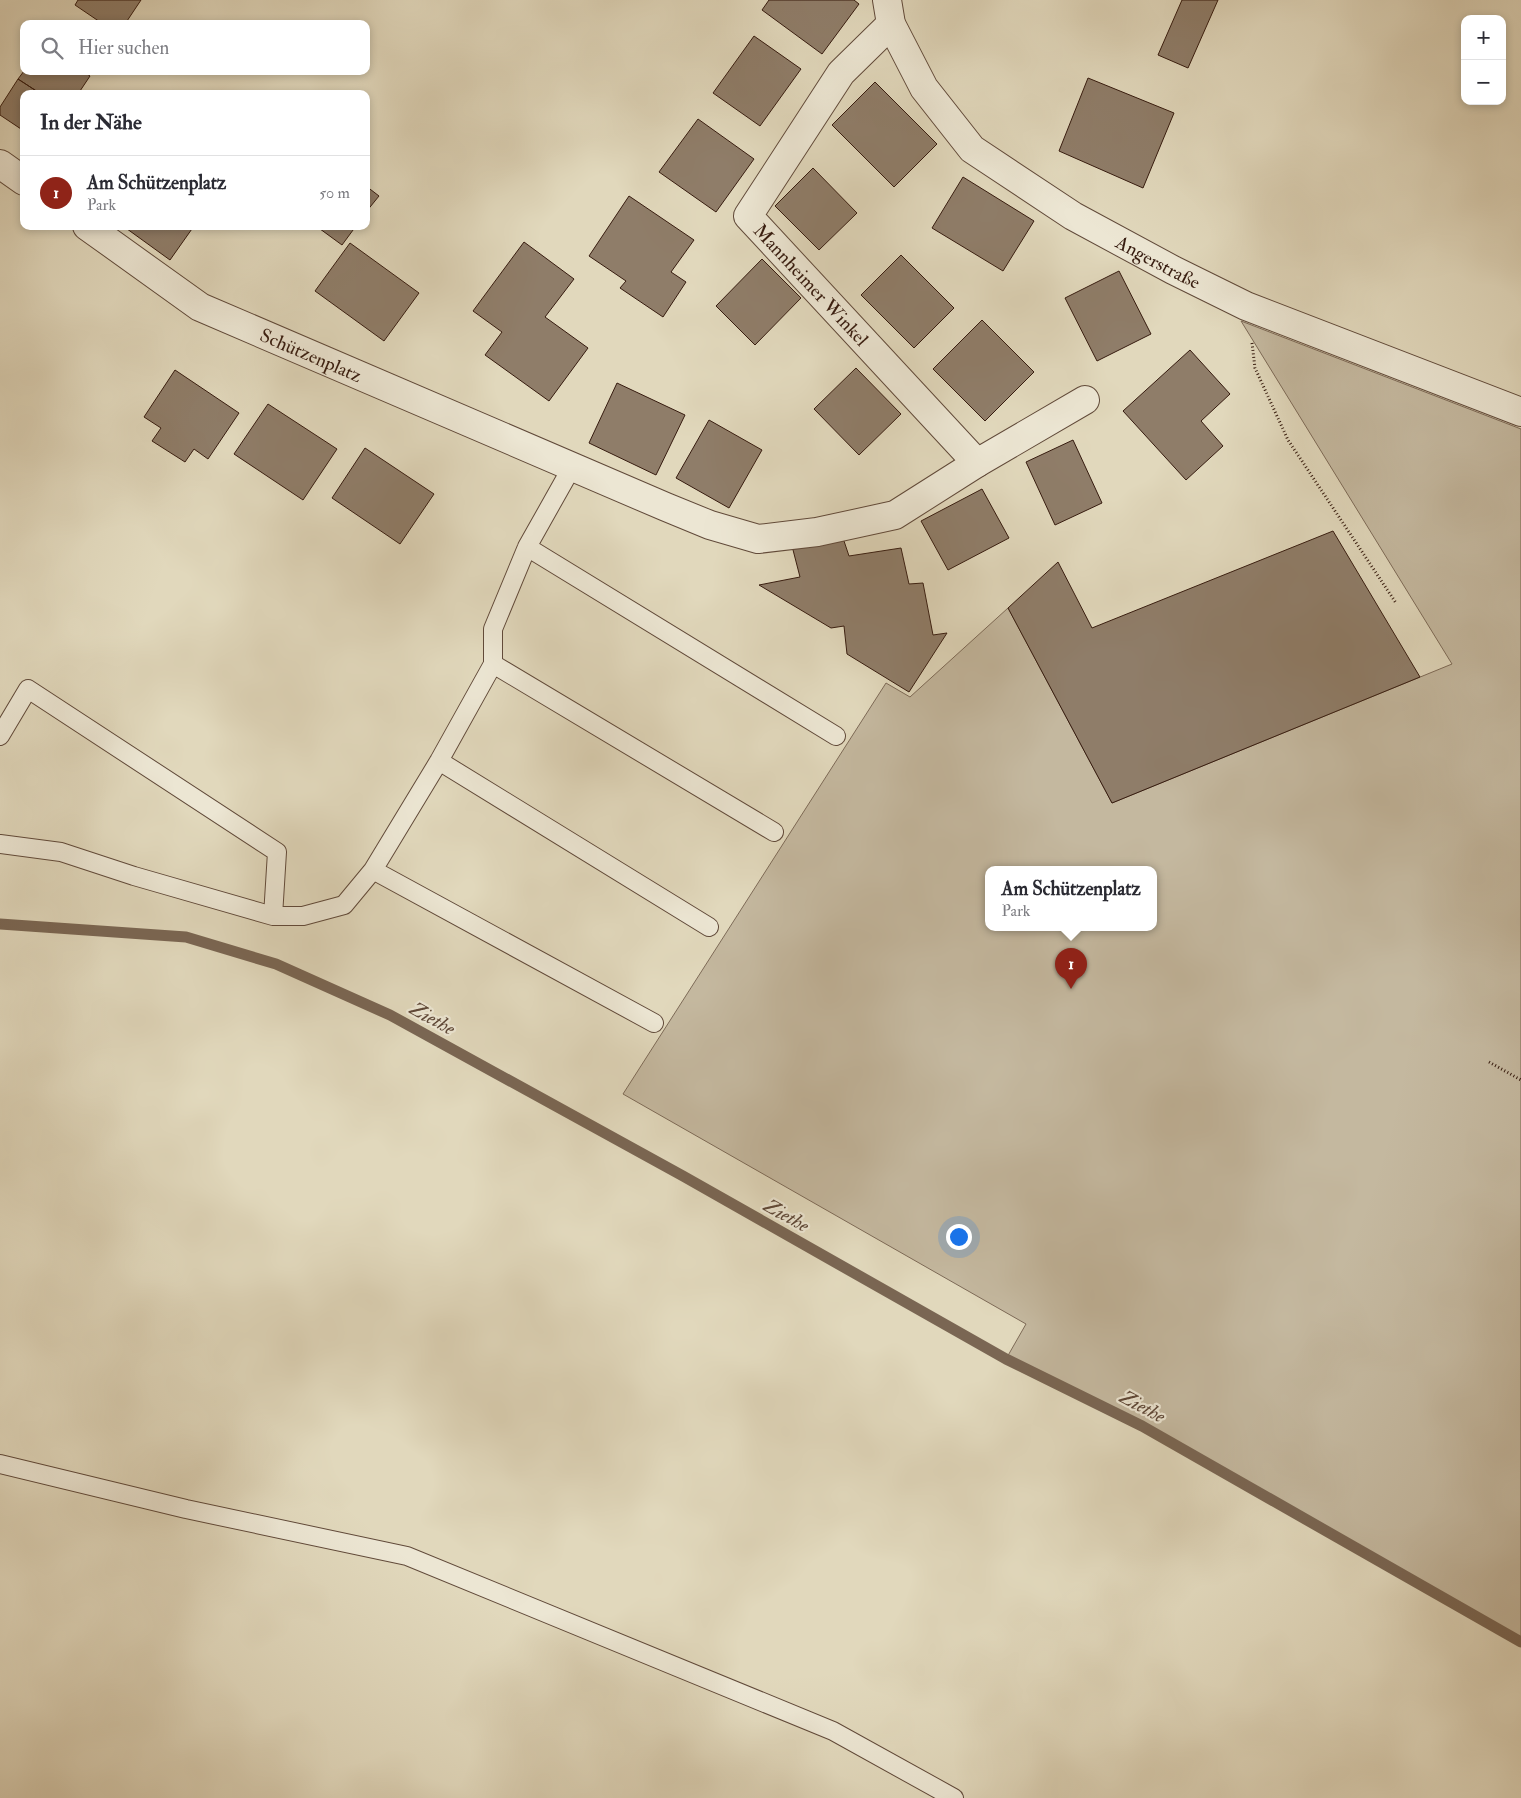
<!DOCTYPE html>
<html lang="de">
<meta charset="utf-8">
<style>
:root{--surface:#fff;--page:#f2f2f3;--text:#2b2b33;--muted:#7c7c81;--line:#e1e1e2;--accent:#8f2418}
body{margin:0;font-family:"IM FELL Double Pica",serif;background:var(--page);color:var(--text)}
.controls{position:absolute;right:15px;top:15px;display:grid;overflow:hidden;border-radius:10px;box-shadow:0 2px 8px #0003}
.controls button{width:45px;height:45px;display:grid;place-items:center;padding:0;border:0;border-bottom:1px solid var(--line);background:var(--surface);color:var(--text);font:25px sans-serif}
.you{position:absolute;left:958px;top:1236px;width:18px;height:18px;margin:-12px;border:4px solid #fff;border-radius:50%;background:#1a73e8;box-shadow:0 0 0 8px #1a73e833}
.badge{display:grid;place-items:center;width:32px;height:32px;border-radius:50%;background:var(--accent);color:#fff;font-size:16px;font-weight:700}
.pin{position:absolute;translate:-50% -41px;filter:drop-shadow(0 1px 2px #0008)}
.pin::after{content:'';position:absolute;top:26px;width:18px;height:15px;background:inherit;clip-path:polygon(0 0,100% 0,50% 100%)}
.popup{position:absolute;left:985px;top:866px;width:172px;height:65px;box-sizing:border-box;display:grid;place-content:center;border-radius:10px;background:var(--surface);filter:drop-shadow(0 1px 4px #0005);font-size:16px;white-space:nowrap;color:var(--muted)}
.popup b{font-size:19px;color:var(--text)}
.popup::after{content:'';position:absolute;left:50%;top:100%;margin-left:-10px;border:10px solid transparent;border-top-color:var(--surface)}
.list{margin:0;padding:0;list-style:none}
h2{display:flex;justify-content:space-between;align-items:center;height:65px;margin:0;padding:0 20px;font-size:21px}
h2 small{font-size:16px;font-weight:400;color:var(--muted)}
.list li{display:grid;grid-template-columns:32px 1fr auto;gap:15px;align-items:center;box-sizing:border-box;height:75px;padding:0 20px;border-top:1px solid var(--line)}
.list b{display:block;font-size:19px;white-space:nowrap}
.list p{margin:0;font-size:16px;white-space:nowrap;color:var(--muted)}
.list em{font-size:16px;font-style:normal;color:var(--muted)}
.icon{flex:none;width:28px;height:28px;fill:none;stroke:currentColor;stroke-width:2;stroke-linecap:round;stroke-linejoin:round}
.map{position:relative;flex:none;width:1521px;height:1798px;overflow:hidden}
.search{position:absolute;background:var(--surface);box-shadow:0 2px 8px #0003;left:20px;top:20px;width:350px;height:55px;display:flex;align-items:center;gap:12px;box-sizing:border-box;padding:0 18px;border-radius:10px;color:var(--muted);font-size:19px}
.panel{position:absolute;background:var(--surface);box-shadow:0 2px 8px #0003;left:20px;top:90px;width:350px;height:140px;border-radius:10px}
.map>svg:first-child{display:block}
</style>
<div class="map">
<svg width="1521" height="1798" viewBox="0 0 1521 1798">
<rect width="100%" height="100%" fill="#e1d8bc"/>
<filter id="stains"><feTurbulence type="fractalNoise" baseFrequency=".004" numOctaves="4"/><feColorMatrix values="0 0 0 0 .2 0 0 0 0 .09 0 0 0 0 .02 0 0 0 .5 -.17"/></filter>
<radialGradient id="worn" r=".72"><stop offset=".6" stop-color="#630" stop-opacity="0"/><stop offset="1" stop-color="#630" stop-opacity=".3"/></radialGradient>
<path fill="#c4b89f" stroke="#7d6a57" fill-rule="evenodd" d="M1241,321L1521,429V1641L1142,1426L1006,1359L1026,1324L623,1094L886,683L910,697L1008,608L1112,803L1452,664ZM988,870H1154V928H988Z"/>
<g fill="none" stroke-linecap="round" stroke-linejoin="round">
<path stroke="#7a6653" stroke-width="11" d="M0,924L186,937L276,964L390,1015L683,1176L1006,1359L1142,1426L1521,1642"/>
</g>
<path fill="#8f7d69" stroke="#361b0f" d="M78,0H141L125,24H103L75,5Z
M769,0H854L859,4L822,54L762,10Z
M1182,0H1218L1188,68L1158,55Z
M754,36L801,69L760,126L713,93Z
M24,71H83L90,76L78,94H41L18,79Z
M1088,78L1174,113L1143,188L1059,151Z
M18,79L41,94H24V131L0,115V107Z
M875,82L937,144L894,187L832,125Z
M698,119L754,159L716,212L659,172Z
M813,168L857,213L819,250L775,206Z
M963,177L1034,221L1003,271L932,228Z
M366,186L379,196L366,212Z
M629,196L694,240L671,272L686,282L663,317L620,288L626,281L589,256Z
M123,226H194L170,260Z
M316,226H356L342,245Z
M524,242L574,279L545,317L588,348L549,401L485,355L502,332L473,311Z
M350,243L419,293L384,341L315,291Z
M901,255L954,308L914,348L861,295Z
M762,259L801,298L755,345L716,306Z
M1119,271L1151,334L1097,361L1065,298Z
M982,320L1034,372L985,421L933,369Z
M1190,350L1230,394L1201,421L1223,446L1186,480L1123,411Z
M856,368L901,414L859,455L814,409Z
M175,370L239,413L208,459L194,449L185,462L152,441L161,428L144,417Z
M617,383L685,415L656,475L589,443Z
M268,404L337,449L303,500L234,454Z
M709,420L762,450L729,508L676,478Z
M1073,440L1102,503L1055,525L1026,462Z
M365,448L434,494L400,544L332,498Z
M982,489L1009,538L948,570L921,521Z
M1333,531L1420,677L1112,803L1008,608L1058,562L1092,628Z
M843,538L849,556L901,548L909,584L923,583L933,635L947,633L909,692L847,654L844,626L831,628L759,585L800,577L792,546Z"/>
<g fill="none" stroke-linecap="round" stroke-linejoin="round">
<defs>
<path id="lane" d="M527,547L836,736
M493,664L774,832
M0,736L28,689L277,852L273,916
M439,761L709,927
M0,844L61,852L134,876L273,916H303L344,905L373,870L439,761L493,664V629L527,547L572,467
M373,870L654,1023
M0,1464L186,1509L407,1556L833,1731L954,1798"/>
<g id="street">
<path id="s1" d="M887,0L891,24L924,88L972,149L1073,216L1173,270L1246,306L1521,412"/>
<path id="s2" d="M891,24L841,73L748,216L977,463L1085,400"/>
<path d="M0,164L24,181"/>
<path id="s3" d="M87,226L200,307L666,507L710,525L758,539L817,532L895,515L977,463"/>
</g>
</defs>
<use href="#lane" stroke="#614a3a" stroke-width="20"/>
<use href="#street" stroke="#614a3a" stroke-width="30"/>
<path stroke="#361b0f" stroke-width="3" stroke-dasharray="1 2.5" stroke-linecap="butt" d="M1252,343L1255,368L1288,440L1396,603
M1489,1062L1521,1080"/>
<use href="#lane" stroke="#ece6d3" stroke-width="18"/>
<use href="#street" stroke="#ece6d3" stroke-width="28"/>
</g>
<g text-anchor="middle" stroke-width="4.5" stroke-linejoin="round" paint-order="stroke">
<g font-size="19" fill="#361b0f" stroke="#ece6d3">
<text dy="7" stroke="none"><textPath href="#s1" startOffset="392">Angerstraße</textPath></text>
<text dy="7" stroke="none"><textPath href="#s2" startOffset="334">Mannheimer Winkel</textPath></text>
<text dy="7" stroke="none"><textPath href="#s3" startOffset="260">Schützenplatz</textPath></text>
</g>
<g font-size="20" font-style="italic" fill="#5e4737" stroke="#ece6d3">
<text transform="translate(433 1018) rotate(29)" y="7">Ziethe</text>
<text transform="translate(787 1215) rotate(29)" y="7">Ziethe</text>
<text transform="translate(1143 1406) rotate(28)" y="7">Ziethe</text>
</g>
</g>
<rect width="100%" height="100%" filter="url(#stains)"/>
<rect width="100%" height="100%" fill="url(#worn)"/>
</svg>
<div class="controls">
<button>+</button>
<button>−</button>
</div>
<div class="you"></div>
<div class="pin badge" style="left:1071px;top:989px">1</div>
<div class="popup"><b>Am Schützenplatz</b>Park</div>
<div class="search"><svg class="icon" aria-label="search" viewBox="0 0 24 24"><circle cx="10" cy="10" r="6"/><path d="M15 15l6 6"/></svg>Hier suchen</div>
<section class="panel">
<h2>In der Nähe<small></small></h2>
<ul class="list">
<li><span class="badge">1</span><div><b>Am Schützenplatz</b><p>Park</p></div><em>50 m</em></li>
</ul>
</section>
</div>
